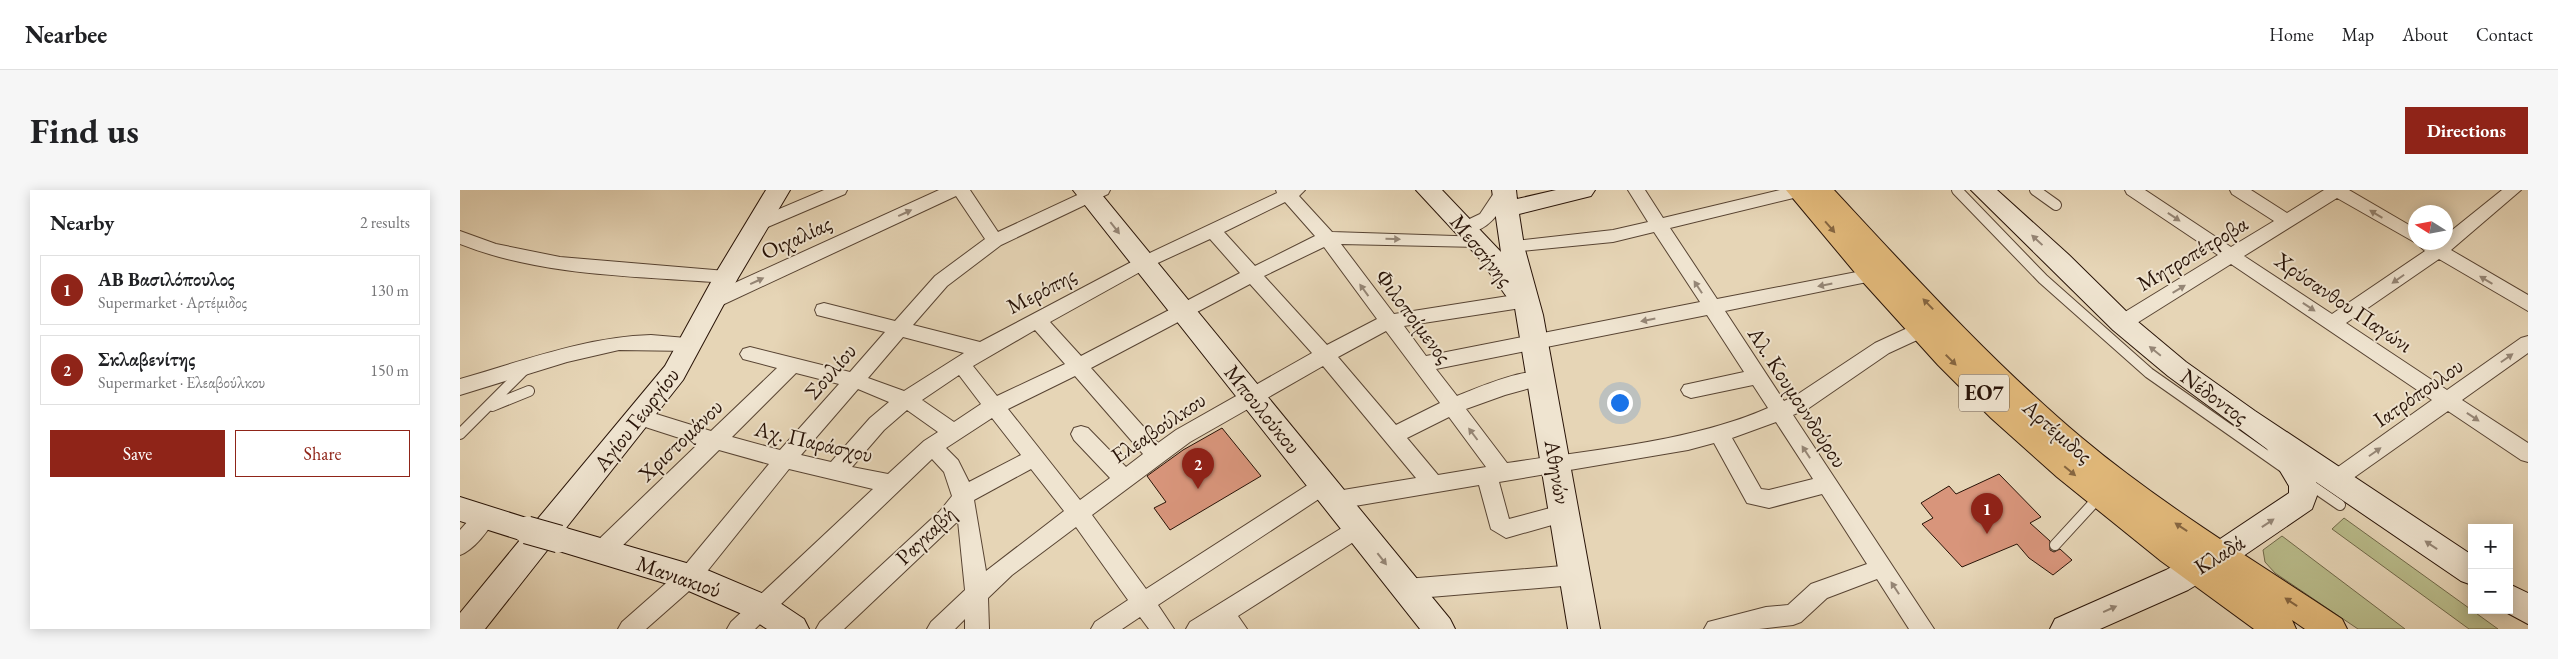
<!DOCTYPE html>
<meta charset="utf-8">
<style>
:root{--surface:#fff;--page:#f6f6f6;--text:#202124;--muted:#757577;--line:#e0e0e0;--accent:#8f2418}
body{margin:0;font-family:"EB Garamond",serif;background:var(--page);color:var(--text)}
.controls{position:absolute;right:15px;bottom:15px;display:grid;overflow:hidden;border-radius:0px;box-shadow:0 2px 12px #0003}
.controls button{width:45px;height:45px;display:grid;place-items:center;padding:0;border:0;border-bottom:1px solid var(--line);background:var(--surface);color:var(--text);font:25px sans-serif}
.compass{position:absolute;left:1948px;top:15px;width:45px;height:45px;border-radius:50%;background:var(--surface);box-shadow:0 2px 12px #0003;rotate:281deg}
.you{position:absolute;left:1159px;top:212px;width:18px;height:18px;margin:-12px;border:4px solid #fff;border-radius:50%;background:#1a73e8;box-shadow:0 0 0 8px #1a73e833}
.badge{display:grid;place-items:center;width:32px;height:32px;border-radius:50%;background:var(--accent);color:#fff;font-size:16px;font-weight:700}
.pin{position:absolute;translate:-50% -41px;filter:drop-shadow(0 1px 2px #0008)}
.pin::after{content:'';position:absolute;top:26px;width:18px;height:15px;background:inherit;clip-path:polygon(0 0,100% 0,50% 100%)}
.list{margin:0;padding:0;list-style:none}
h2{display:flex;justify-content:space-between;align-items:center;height:65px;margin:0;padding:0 20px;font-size:21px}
h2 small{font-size:16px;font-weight:400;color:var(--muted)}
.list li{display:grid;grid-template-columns:32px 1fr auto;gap:15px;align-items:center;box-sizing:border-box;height:70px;margin:0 10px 10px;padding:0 10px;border:1px solid var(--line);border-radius:0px}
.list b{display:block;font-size:19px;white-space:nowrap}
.list p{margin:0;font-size:16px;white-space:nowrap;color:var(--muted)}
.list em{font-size:16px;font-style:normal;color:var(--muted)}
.actions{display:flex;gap:10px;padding:15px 20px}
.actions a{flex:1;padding:11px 0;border:1px solid var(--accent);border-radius:0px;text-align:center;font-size:18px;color:var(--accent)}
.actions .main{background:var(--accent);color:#fff}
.map{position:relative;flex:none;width:2068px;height:439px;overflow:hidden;border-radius:0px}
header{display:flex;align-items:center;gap:30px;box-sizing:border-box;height:70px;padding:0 25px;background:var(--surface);border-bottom:1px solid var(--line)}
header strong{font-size:24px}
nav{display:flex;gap:28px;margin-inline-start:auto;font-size:18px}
.intro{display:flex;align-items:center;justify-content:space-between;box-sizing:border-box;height:120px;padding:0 30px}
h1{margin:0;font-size:35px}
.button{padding:12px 22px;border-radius:0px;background:var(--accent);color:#fff;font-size:18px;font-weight:700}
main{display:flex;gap:30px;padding:0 30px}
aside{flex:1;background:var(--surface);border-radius:0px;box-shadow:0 2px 12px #0003}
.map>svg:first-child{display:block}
</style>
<header>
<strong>Nearbee</strong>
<nav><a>Home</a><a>Map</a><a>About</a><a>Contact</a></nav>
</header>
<div class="intro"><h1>Find us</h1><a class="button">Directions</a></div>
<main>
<aside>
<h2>Nearby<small>2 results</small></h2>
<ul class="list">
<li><span class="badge">1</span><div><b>ΑΒ Βασιλόπουλος</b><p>Supermarket · Αρτέμιδος</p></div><em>130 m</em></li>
<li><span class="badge">2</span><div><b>Σκλαβενίτης</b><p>Supermarket · Ελεαβούλκου</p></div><em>150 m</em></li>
</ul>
<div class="actions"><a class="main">Save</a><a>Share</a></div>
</aside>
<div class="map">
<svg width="2068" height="439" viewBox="0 0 2068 439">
<rect width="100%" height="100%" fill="#e6d5b6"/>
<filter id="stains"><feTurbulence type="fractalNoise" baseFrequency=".004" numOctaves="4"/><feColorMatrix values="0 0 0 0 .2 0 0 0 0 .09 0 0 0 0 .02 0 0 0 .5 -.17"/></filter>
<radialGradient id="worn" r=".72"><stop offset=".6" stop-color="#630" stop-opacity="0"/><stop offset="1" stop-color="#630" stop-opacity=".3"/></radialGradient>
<path fill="#b9bc8b" stroke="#706849" d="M1884,328L2038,439H2009L1872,339Z
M1822,346L1945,439H1898L1815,383L1805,372L1803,360Z"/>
<path fill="#d8957b" stroke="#281307" d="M762,238L801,286L710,340L694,318L706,312L687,286L723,260Z
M1539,284L1581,327L1570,333L1590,351V360L1594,362L1600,359L1612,370L1593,385L1569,368L1557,354L1502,377L1462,334L1473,328L1461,313L1489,296L1496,304Z"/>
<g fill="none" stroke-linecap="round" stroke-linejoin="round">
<defs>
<path id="lane" d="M1497,0L1583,89L1689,183L1823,277
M1575,0L1596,15
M32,216L69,201
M0,244L65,179
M1848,293L1880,315
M1595,355L1640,306"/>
<path id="street" d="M364,0H387L385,4L303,39H291L288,35L291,31Z
M479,0H510L538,42L628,0H650L648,4L541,55L487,96L453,135L520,152L677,69L817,3L816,0H845L839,6L872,42L1025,47L1028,51L1025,55L1019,57L881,54L934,124L1061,104L1068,106L1070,111L1068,116L1061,118L944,136L966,166L1240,112L1194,42L1153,52L1052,62L1046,60L1043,56L1046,52L1153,40L1188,32L1168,0H1185L1203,28L1320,0H1348L1346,5L1210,38L1257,109L1412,79L1418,80L1421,85L1418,90L1412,91L1265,121L1324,211L1335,206L1415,153L1454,135L1461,133L1468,135L1470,140L1468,145L1429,163L1349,218L1333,225L1474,439H1449L1417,389L1367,408L1341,432L1333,435L1299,439H1244L1248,432L1306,417L1328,415L1351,394L1407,374L1362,304L1309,318L1287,313L1254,253L1228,260L1039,292L1049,329L1105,314L1113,317L1116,323L1113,329L1046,348L1031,339L1019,295L877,319L869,316L866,310L869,304L877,301L956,288L863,176L730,252L632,325L686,399L857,289L864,286L871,289L875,295L871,301L698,415L714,439H689L680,427L662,439H631L635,432L668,410L616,337L552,385L528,408L529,439H505V429L495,439H467L471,432L505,400L498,331L384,439H356L360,432L480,321L492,306L484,282L472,269L295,439H267L271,432L413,299L329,279L237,394L186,439H158L162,432L221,380L309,274L259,260L150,368L142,371L134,368L131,361L134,354L238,254L173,233L170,227L173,221L180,219L251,241L317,178L283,169L280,164L283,159L290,157L390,182L425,142L357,125L355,120L357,115L364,113L435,131L475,86L525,49L496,6L260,116L253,118L246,116L244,111L246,106ZM825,12L855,46L795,76L764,42ZM750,49L780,83L621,166L590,132L689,77ZM864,57L917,129L867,155L804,86ZM790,94L852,163L716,240L698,253L631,178ZM1247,125L1284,182L1224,195L1221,200L1224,205L1231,208L1293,195L1308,218C1231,252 1130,260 1047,273L1006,219L1045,205L1088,193L1091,188L1088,183C1067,176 1017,198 997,206L976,179ZM575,140L605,174L537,206L513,176ZM926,141L980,213L936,235L878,167ZM443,147L504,163L444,201L408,188ZM336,183L379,194L320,260L272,247ZM499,185L521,214L494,232L462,210ZM615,186L683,264L666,277L628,238L621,236L614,238L611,244L614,250L650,288L620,310L548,219ZM398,199L429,212L410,228L371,272L341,265ZM447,220L478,242L464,251L428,284L392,277L424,240ZM989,227L1026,277L978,285L947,248ZM532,228L561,265L509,292L498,270L486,258ZM1316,232L1353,289L1309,300L1301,299L1272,248ZM571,279L604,321L526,381L514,310Z
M1036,0H1053C1043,18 1026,48 1001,41L998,37L1001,33L1020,24Z
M1665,0H1685L1771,57L1814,31L1772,4L1770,0H1791L1827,23L1864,0H1889L1956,39V52H1986V45L2042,0H2061L1991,60L2068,105V121L1979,69L1886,133L1987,200L2061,148L2068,146V163L2002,210L2068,253V272L2061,270L1988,221L1882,296L1875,299L1868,296L1865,290L1868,284L1972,210L1771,74L1669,138L1662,140L1655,138L1653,133L1655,128L1758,65L1667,4ZM1877,8L1956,53L1965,61L1872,124L1784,66Z
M0,41L36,54L100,67L266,81L272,82L275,87L272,92L266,93C178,86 83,87 0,54Z
M191,145L238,149L241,154L238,159L231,161L159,160L107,172L0,205V189C63,171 125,147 191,145Z
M25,318L33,321L36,327C29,340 14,360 0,365V340L17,321Z
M898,328L906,330L909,337L906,344L778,426L787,439H726L730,432Z
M1115,375L1123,378L1126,385L1123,392L1115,395L946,409L938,406L935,399L938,392L946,389Z"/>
<path id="secondary" d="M306,0H330L278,88L223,190L106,338L240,377L311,407L344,429L349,439H307L289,427L224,399L89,358L25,439H0V423L60,350L0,331V307L76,331L205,176L257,81Z
M613,0H638L990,429L995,439H960Z
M956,0H982L1041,62L1032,0H1056L1057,9L1096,0H1135L1131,6L1059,24L1064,56L1083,125L1140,439H1108L1054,112L1049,110L1019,68Z
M1511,0H1537L1609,65L1671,126L1726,172L1795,221L2012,365V395L2001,391L1856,292L1858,303L1852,319L1773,373L1728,400L1640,439H1590L1595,429L1706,380L1751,355L1829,303V296L1807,259L1708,186L1653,140Z
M2049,394L2068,403V434L2042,420H2049Z"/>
<path id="primary" d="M1326,0H1374C1454,86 1533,173 1622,248C1703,316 1794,370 1882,429L1887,439H1845L1832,430L1836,439H1794L1701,371L1597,287L1531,228L1478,175L1402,91Z"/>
</defs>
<use href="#lane" stroke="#584433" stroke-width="12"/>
<use href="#street" stroke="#584433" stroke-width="2"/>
<use href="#secondary" stroke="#281307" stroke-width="2"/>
<use href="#primary" stroke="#281307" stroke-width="2"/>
<use href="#lane" stroke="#efe4d0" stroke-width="10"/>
<use href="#street" fill="#efe4d0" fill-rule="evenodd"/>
<use href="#secondary" fill="#efe4d0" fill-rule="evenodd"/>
<use href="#primary" fill="#e3ba7b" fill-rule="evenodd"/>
<defs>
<path id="secondary-bridge" d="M67,340L99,349"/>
</defs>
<use href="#secondary-bridge" stroke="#281307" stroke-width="29" stroke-linecap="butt"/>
<use href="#secondary-bridge" stroke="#efe4d0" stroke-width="27"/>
</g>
<defs><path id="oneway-solid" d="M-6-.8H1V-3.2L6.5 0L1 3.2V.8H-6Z" transform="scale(1.25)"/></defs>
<g fill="#958676">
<use href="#oneway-solid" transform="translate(445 23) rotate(-25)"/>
<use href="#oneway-solid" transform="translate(1916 24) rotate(-149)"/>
<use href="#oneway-solid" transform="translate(1714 27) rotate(34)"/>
<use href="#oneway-solid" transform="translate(655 38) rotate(52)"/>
<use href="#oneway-solid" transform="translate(933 49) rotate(1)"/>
<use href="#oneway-solid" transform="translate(1577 50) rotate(-137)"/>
<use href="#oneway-solid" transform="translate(1938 89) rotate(145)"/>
<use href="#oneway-solid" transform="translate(2026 90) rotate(-149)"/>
<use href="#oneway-solid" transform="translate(297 91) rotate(-25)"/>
<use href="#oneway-solid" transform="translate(1365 95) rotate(169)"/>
<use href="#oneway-solid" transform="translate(1238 97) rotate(-123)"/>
<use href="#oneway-solid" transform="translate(1719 99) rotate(-31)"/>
<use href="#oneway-solid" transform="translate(904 100) rotate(-126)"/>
<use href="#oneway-solid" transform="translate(1849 117) rotate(34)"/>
<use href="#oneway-solid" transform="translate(1188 130) rotate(169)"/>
<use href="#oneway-solid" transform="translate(1695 161) rotate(-141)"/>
<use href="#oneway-solid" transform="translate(2047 168) rotate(-35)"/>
<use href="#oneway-solid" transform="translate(2013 227) rotate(34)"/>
<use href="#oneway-solid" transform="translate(1013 244) rotate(-127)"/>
<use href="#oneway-solid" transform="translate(1346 262) rotate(-123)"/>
<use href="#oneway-solid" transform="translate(1915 262) rotate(-35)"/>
<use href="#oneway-solid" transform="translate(1808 333) rotate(-34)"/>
<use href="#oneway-solid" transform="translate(1971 355) rotate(-146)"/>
<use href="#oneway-solid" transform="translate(922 369) rotate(52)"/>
<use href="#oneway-solid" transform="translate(1435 398) rotate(-123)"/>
<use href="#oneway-solid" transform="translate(1650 419) rotate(-24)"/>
</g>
<g fill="#866641">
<use href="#oneway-solid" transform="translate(1370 37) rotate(49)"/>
<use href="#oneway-solid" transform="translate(1468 114) rotate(-134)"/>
<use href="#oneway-solid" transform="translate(1491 170) rotate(45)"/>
<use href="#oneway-solid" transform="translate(1610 281) rotate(40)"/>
<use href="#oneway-solid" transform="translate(1721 337) rotate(-146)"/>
<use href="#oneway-solid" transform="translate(1831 412) rotate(-146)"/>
</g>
<g text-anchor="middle" stroke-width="4" stroke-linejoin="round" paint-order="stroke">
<rect fill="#efe4d0" stroke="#645243" stroke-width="1" x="1499" y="184.5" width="50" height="37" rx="4"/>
<g font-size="21" font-weight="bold" fill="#281307">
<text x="1524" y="210">ΕΟ7</text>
</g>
<g font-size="22" fill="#281307" stroke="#efe4d0">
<text transform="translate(336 47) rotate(-25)" y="8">Οιχαλίας</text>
<text transform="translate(1022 60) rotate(51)" y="8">Μεσσήνης</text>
<text transform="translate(1732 63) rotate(-31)" y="8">Μητροπέτροβα</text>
<text transform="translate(581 100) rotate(-28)" y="8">Μερόπης</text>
<text transform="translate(1884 112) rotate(34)" y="8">Χρύσανθου Παγώνι</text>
<text transform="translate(954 126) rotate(53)" y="8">Φιλοποίμενος</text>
<text transform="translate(370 181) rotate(-49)" y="8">Σουλίου</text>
<text transform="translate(1958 202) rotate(-35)" y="8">Ιατρόπουλου</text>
<text transform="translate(1755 206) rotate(36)" y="8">Νέδοντος</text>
<text transform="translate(1338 207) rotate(57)" y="8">Αλ. Κουμουνδούρου</text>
<text transform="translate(803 219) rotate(51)" y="8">Μπουλούκου</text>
<text transform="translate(176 229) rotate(-52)" y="8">Αγίου Γεωργίου</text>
<text transform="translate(698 237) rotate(-34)" y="8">Ελεαβούλκου</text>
<text transform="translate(1598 241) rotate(41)" y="8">Αρτέμιδος</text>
<text transform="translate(220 250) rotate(-44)" y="8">Χριστομάνου</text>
<text transform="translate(354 251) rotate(13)" y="8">Αχ. Παράσχου</text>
<text transform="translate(1098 282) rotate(80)" y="8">Αθηνών</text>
<text transform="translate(465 345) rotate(-44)" y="8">Ραγκαβή</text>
<text transform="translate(1759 364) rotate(-32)" y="8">Κλαδά</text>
<text transform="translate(219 386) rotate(19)" y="8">Μανιακιού</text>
</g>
</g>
<rect width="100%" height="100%" filter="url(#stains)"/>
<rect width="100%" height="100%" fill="url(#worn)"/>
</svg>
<div class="controls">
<button>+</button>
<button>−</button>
</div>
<svg class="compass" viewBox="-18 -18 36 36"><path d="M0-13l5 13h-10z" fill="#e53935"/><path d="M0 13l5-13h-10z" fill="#757577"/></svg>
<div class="you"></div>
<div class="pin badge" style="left:1527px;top:344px">1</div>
<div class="pin badge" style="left:738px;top:299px">2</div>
</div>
</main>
